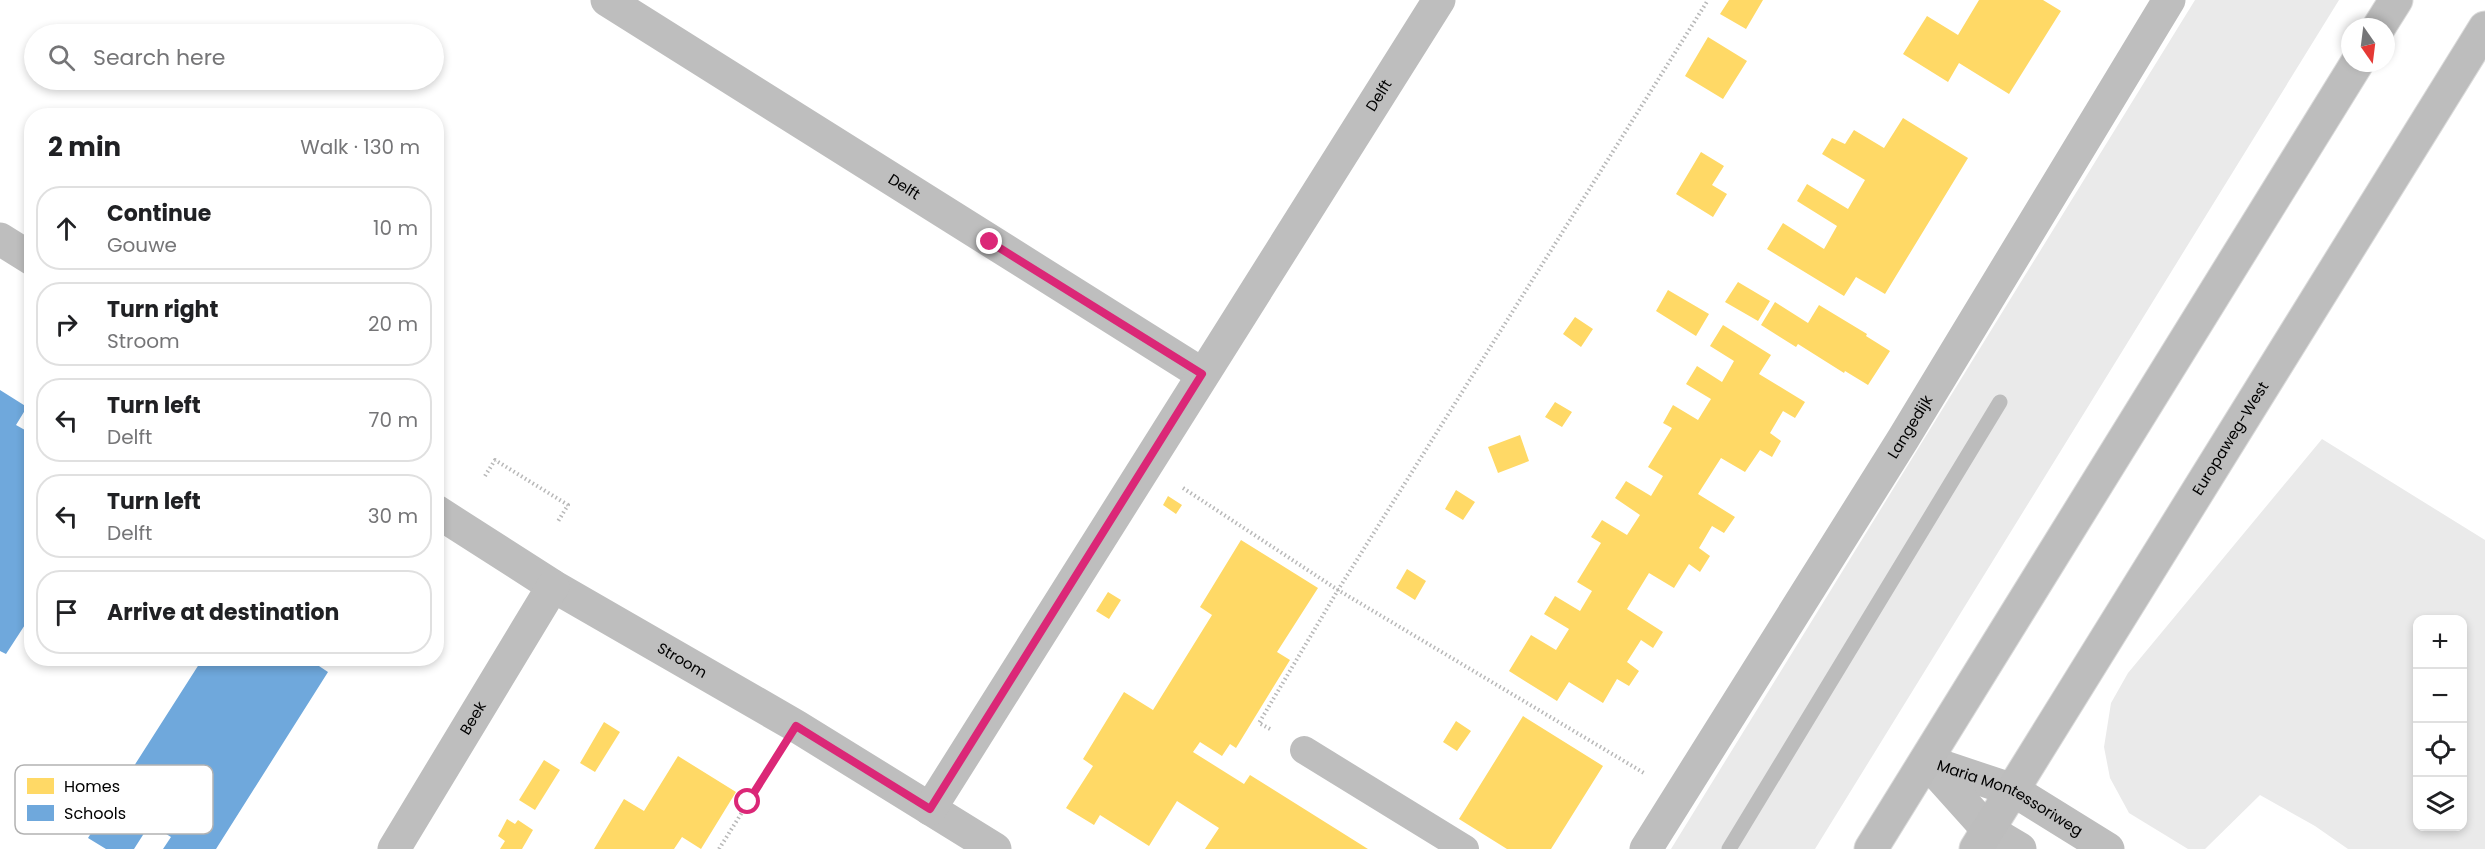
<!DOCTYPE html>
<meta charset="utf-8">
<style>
:root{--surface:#fff;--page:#f2f2f2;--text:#202124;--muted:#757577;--line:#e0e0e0}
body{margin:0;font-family:Poppins,sans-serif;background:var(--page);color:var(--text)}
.controls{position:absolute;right:18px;bottom:18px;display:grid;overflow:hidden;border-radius:12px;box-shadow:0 3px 9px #0003}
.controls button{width:54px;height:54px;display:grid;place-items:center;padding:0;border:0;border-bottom:2px solid var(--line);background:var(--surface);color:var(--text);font:30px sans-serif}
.compass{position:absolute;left:2341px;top:18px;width:54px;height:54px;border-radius:50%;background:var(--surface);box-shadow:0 3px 9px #0003;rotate:166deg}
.stop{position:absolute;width:18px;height:18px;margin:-14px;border:4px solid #db2777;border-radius:50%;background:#fff}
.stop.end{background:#db2777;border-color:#fff;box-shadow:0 2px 6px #0008}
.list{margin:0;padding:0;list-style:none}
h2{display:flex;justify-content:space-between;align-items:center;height:78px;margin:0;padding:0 24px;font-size:26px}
h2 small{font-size:20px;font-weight:400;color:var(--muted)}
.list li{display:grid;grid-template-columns:39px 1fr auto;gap:18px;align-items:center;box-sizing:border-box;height:84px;margin:0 12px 12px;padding:0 12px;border:2px solid var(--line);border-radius:24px}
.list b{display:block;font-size:22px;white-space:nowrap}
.list p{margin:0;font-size:20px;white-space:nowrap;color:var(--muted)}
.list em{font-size:20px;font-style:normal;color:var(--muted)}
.icon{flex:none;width:33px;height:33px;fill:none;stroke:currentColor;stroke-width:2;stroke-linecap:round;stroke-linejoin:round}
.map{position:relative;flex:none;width:2485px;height:849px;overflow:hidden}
.search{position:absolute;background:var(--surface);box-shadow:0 3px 9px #0003;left:24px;top:24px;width:420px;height:66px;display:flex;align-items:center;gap:15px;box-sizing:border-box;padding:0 21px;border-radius:33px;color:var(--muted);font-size:22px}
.panel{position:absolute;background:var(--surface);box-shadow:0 3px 9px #0003;left:24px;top:108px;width:420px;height:558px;border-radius:24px}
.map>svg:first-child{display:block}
</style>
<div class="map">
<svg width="2485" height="849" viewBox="0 0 2485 849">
<rect width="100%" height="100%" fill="#fff"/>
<path fill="#eaeaea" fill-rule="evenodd" d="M2195,0H2339L1815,849H1671Z
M2322,439L2485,540V849H2348L2315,826L2260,795L2205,849H2188L2129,813L2110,778L2104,747L2111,703L2128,673ZM2418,620H2462V826H2418Z"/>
<path fill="#ffd966" d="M1729,0H1763L1746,29L1720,14Z
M1979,0H2043L2061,11L2009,94L1959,63L1948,82L1903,54L1927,16L1958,35Z
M1708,37L1747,61L1723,99L1685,76Z
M1903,118L1968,158L1885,294L1856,277L1844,296L1767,249L1783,223L1824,249L1837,226L1797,201L1807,184L1848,209L1865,180L1822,154L1832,138L1845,144L1854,130L1884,148Z
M1701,152L1724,166L1712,185L1727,194L1713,217L1676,194Z
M1738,282L1770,301L1758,321L1725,302Z
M1668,290L1709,314L1696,336L1656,311Z
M1775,302L1808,323L1819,305L1867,334L1866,336L1890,351L1868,385L1845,371L1844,373L1798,344L1796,347L1761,325Z
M1575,317L1593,329L1581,347L1563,334Z
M1723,325L1771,355L1759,374L1805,402L1795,418L1783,411L1770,433L1781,441L1772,457L1760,450L1745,472L1721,458L1698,494L1735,517L1724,533L1712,526L1699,548L1710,556L1700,572L1689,564L1674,588L1649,573L1627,609L1663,632L1653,648L1641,640L1627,662L1639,671L1629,686L1617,679L1603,703L1569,682L1557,701L1509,671L1531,635L1556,650L1569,629L1544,614L1555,596L1580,611L1592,591L1577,582L1601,543L1591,537L1602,520L1627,535L1640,515L1615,498L1626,481L1651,496L1663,476L1648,467L1672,428L1663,423L1673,405L1698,420L1711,399L1686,384L1697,366L1722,382L1734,361L1710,346Z
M1555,402L1572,412L1562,427L1545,417Z
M1520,435L1529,461L1498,473L1488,447Z
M1456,490L1475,502L1463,520L1445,509Z
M1168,496L1182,505L1176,514L1163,505Z
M1241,540L1318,588L1277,652L1290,660L1236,748L1230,744L1222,756L1200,742L1193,752L1244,784L1250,775L1368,849H1205L1219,828L1177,801L1149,846L1100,815L1094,825L1066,808L1093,766L1083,759L1124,692L1153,710L1212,615L1200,607Z
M1407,569L1426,581L1415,600L1396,588Z
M1108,592L1121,600L1109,619L1096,611Z
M1523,716L1603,766L1551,849H1507L1459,819Z
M1456,721L1471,731L1457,751L1443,742Z
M604,722L620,732L595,772L580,763Z
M678,756L736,792L701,849L682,837L674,849H594L624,799L644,811Z
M544,760L560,770L535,810L519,800Z
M507,819L515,824L518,820L533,830L522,849H500L505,841L498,836Z"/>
<path fill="#6fa8dc" d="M0,390L27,407L16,425L32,434V614L6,654L0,651Z
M203,658H307L328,672L216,849H163L171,837L150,824L134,849H106L88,838Z"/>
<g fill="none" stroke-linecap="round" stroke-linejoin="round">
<path stroke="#bcbcbc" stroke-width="15" d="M1729,849L2000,402"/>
<defs>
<g id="primary">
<path d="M2379,27L2396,0"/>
<path d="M1871,849L2357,63"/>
<path id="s7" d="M1976,849L2485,28"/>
</g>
</defs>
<use href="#primary" stroke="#dbdbdb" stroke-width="35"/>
<path stroke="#b8b8b8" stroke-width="4" stroke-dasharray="1.5 3" stroke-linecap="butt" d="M485,476L495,460L568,505L557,523
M1183,488L1338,590L1644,773
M1270,729L1259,723L1338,590L1708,0
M719,849L773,763"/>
<path stroke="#bebebe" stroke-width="28" d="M1304,750L1465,849"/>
<g stroke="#bebebe" stroke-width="33">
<path id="s1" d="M607,0L1202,374"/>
<path d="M0,239L32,259"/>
<path id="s2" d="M436,511L553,586L796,726L995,849"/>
<path id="s3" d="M930,809L1439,0"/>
<path id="s4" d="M394,849L553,586"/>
<path id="s5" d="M1646,849L1903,439L2169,0"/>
</g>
<g stroke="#bebebe" stroke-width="33">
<path id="s6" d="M1926,761L2013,790L2108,849"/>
<path d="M1927,762L1988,830L2020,849"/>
</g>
<use href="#primary" stroke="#bdbdbd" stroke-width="33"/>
</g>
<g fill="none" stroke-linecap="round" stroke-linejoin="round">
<path stroke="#db2777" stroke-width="8" d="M748,802L796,726L930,809L1202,374L990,242"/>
</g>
<g text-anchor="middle" stroke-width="6" stroke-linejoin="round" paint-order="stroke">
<g font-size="15" fill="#000" stroke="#fff">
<text dy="5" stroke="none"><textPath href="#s3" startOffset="843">Delft</textPath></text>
<text dy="5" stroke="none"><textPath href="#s1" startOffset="351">Delft</textPath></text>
<text dy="5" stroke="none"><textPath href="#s5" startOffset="498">Langedijk</textPath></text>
<text dy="5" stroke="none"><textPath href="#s7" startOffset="483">Europaweg-West</textPath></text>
<text dy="5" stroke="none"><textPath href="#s2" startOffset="288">Stroom</textPath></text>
<text dy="5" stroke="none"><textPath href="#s4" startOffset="153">Beek</textPath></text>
<text dy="5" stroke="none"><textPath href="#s6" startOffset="92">Maria Montessoriweg</textPath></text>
</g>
</g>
<rect x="15" y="765" width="198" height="69" rx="9" fill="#fff" stroke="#b2b2b2" stroke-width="1.5"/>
<rect x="27" y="778" width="27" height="16" fill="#ffd966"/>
<rect x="27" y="805" width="27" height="16" fill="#6fa8dc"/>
<g font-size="16" fill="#000">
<text x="64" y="792">Homes</text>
<text x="64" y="819">Schools</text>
</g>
</svg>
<div class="controls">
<button>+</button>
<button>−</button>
<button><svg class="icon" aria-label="locate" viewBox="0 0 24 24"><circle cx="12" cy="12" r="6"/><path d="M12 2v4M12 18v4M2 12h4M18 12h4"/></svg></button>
<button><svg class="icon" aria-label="layers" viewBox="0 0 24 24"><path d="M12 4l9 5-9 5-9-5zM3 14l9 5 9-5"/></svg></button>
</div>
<svg class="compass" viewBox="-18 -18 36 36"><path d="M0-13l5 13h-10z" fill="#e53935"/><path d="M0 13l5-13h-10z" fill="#757577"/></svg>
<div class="stop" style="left:748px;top:802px"></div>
<div class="stop end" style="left:990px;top:242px"></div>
<div class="search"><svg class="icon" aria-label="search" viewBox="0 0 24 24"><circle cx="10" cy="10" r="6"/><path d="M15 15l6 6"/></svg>Search here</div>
<section class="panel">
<h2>2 min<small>Walk · 130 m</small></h2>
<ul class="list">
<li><svg class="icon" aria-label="ahead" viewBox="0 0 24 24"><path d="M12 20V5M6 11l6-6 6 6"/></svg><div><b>Continue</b><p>Gouwe</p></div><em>10 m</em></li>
<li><svg class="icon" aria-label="right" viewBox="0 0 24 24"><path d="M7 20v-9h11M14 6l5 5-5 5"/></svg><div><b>Turn right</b><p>Stroom</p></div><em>20 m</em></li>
<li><svg class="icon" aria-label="left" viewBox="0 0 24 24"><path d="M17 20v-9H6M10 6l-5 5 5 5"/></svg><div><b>Turn left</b><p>Delft</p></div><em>70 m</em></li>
<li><svg class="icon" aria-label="left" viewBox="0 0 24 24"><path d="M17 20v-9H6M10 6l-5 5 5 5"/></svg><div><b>Turn left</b><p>Delft</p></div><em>30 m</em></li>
<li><svg class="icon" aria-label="arrive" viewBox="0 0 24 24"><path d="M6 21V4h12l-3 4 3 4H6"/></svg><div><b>Arrive at destination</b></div></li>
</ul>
</section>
</div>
